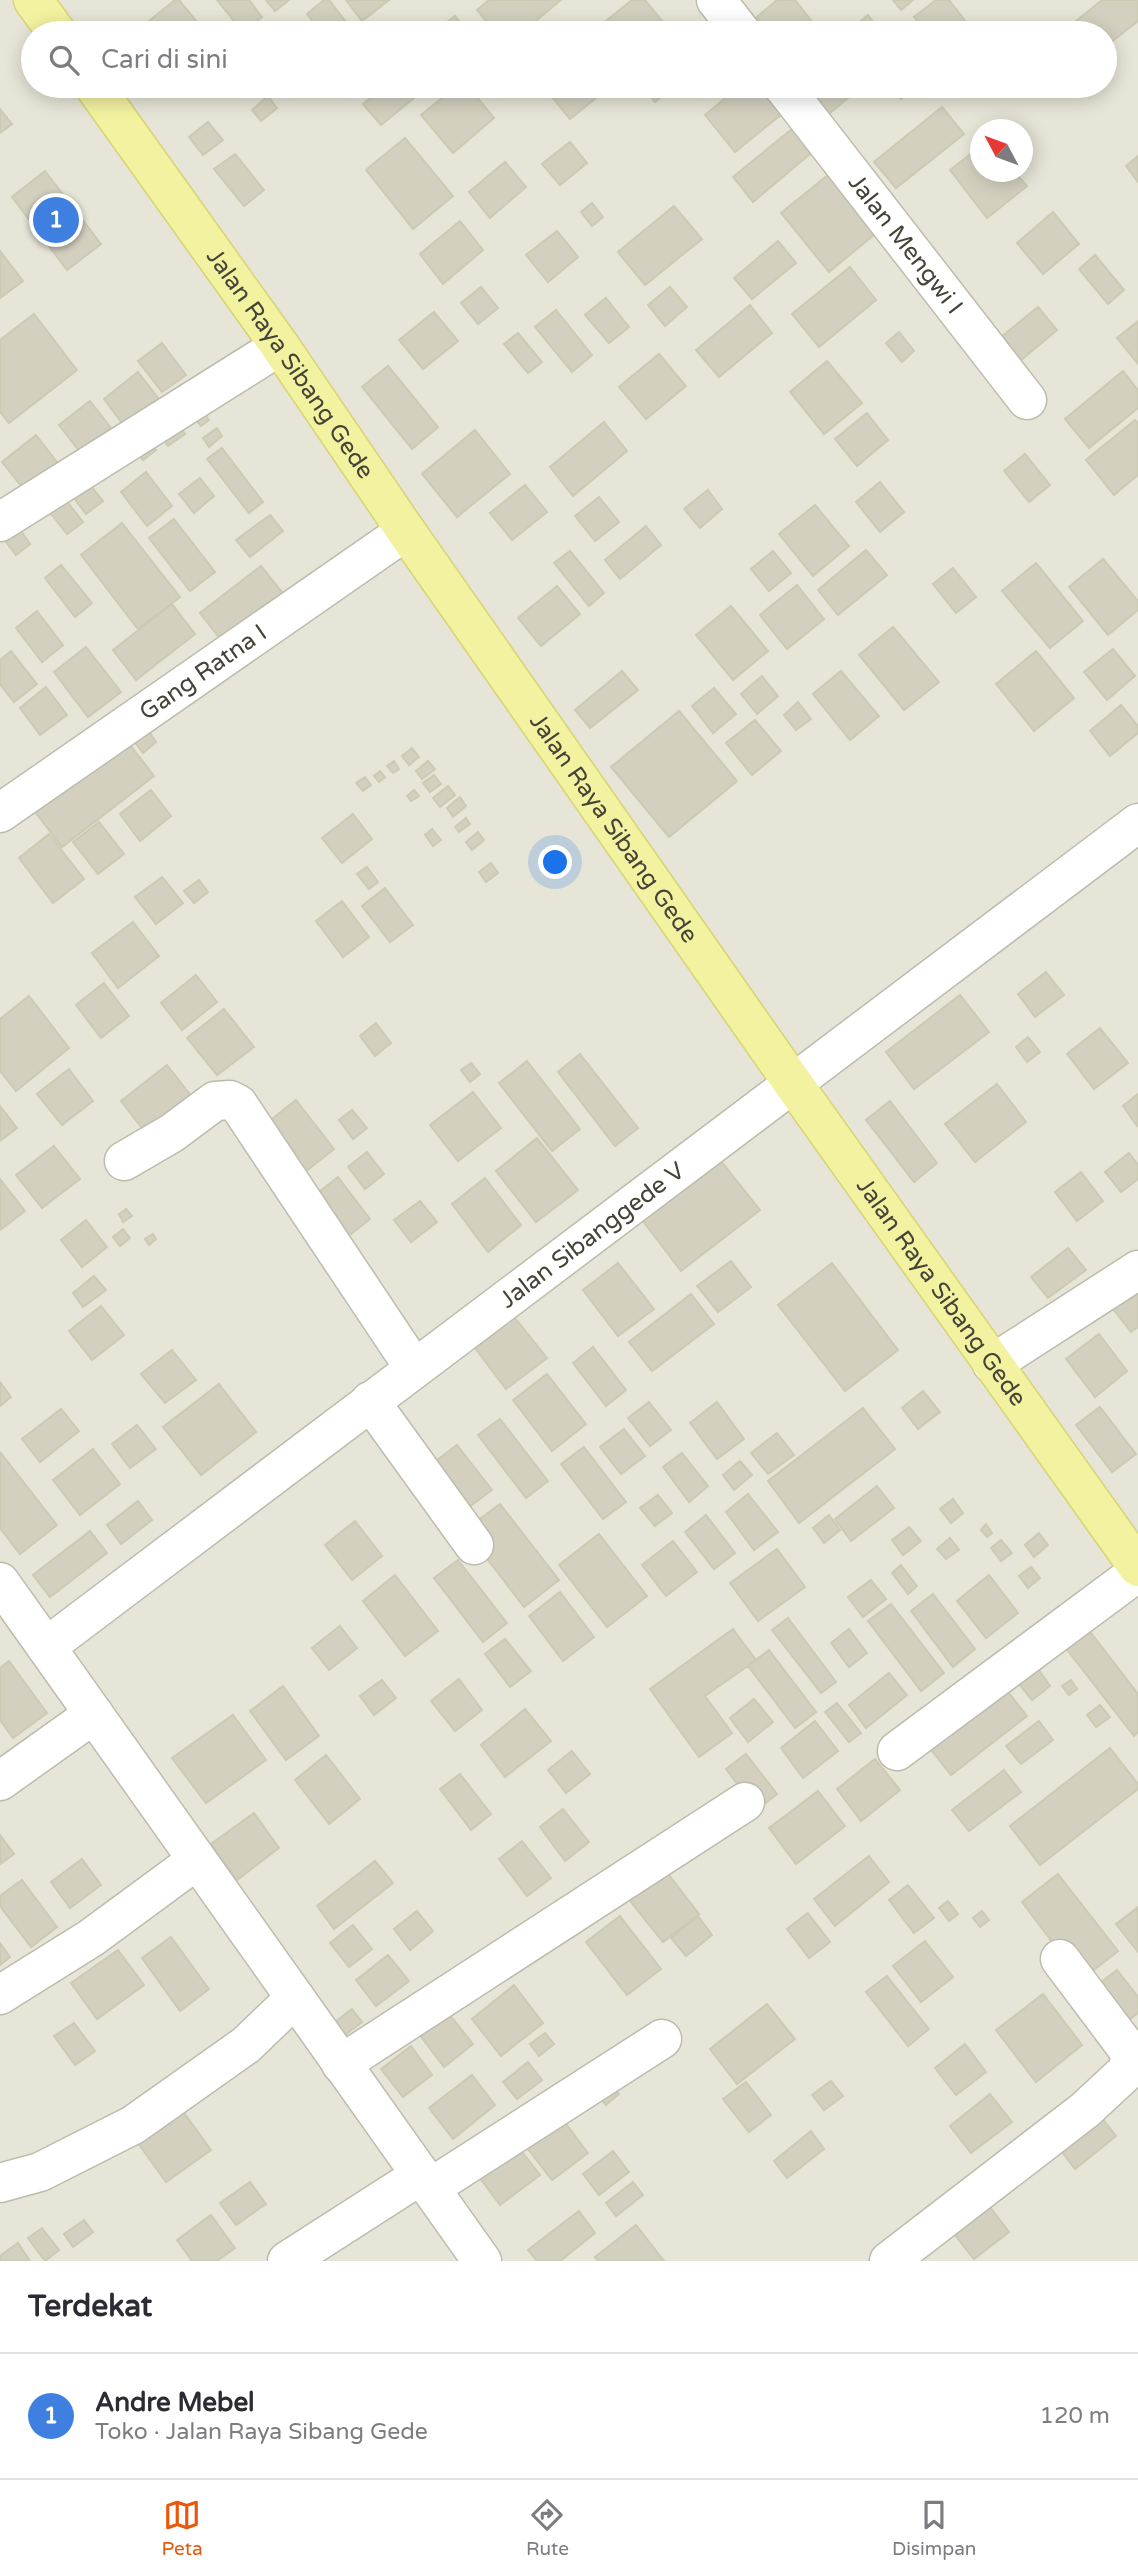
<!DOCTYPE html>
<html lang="id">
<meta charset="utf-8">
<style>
:root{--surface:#fff;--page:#f2f2f3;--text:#2b2b33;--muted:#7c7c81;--line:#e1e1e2;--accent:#ea580c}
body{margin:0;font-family:"Varela Round",sans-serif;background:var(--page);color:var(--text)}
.compass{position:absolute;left:970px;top:119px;width:63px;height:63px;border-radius:50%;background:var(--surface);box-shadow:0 4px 18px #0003;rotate:311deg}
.you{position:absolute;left:556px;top:863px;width:24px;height:24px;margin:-18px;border:5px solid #fff;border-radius:50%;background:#1a73e8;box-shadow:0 0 0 10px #1a73e833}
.badge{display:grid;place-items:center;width:46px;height:46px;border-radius:50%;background:var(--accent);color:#fff;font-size:23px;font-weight:700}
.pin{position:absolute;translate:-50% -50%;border:4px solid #fff;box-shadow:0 2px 7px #0006}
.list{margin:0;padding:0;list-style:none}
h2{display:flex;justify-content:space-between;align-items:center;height:91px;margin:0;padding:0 28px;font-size:30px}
h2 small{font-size:23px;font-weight:400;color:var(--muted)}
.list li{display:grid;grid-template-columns:46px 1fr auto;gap:21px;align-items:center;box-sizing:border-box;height:126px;padding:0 28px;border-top:2px solid var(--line)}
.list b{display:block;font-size:26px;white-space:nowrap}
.list p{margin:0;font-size:23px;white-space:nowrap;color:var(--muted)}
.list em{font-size:23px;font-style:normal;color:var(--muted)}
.icon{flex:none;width:38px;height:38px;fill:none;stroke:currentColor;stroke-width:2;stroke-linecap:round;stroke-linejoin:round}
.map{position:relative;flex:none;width:1138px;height:2261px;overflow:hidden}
.search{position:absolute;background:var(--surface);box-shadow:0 4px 18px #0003;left:21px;right:21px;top:21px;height:77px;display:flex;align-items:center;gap:18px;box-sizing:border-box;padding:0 24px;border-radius:38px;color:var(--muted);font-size:26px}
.sheet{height:217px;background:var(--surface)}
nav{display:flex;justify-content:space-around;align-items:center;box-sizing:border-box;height:98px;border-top:2px solid var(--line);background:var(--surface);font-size:19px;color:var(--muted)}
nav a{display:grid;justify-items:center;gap:4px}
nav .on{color:var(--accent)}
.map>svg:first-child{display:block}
</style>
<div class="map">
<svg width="1138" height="2261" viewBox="0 0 1138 2261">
<rect width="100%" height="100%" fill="#f2f2e8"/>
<path fill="#e6e5d7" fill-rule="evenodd" d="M0,0H1138V2261H0ZM33,33H1105V86H33ZM981,130H1023V172H981Z"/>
<path fill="#d3d0bf" stroke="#cdcab3" stroke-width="2" d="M175,0H179L206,33H134Z
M217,0H249L262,17L243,32Z
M266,0H289L275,11Z
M324,0H329L350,27L342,33H322L307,14Z
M346,0H389L362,21Z
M489,0H561L521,33H496L477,10Z
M632,0H645L672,33H599L596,29Z
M777,0H795L821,33H770L757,17Z
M893,0H913L901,10Z
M936,0H949L966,22L953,33H927L914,17Z
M1102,0H1138V21L1105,47V33H1084L1075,22Z
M868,15L880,31L877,33H846Z
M455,16L469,33H433Z
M301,25L308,33H291Z
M564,27L569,33H556Z
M309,86H327L316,94Z
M384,86H420L424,90L381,125L363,104Z
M457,86H468L494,118L453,153L421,115Z
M543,86H611L570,119Z
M642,86H675L655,102Z
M740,86H759L782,114L735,152L705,115Z
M801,86H848L854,93L824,118Z
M890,86H918L901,99Z
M268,96L277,108L261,121L252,110Z
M942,107L964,134L896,188L874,162Z
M0,109L12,124L0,133Z
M208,122L223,140L203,155L189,137Z
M792,129L811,153L753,202L733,177Z
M405,138L453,196L413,229L366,170Z
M570,142L587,163L560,185L542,164Z
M981,146V172H1015L1027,186L987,218L950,170Z
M235,154L264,190L244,206L214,169Z
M1138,156V182L1126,166Z
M505,162L526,187L490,218L469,192Z
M45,171L101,244L67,270L12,197Z
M833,171L881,229L829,272L781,213Z
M592,203L603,217L592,226L581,212Z
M674,206L702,239L645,285L618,252Z
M1053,212L1079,244L1043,274L1017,243Z
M460,221L483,250L443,284L420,254Z
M557,231L578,257L548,282L526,255Z
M778,241L796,263L752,299L734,278Z
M0,251L23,281L0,298Z
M1095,255L1124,290L1108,304L1079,269Z
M850,267L876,300L819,347L792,314Z
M481,287L498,308L478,324L461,303Z
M670,287L687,307L665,326L648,305Z
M606,298L629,327L609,343L585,315Z
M750,305L772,333L719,377L696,350Z
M1038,307L1057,330L1020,361L1001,337Z
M556,310L592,355L572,372L535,327Z
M434,312L458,341L423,369L399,340Z
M34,314L77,370L9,423L0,412V340Z
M1138,321V364L1117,338Z
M899,332L914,351L902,362L886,343Z
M518,333L542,362L528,373L504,344Z
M162,343L186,375L162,392L138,361Z
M659,354L686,386L646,419L619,387Z
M827,361L862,403L824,434L790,392Z
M388,366L438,427L412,449L362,387Z
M1123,371L1138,390V408L1089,448L1065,419Z
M138,372L159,399L125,427L104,399Z
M90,401L111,428L80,452L59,425Z
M203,412L209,420L201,426L194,418Z
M867,413L888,440L857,466L835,439Z
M175,420L185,434L168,446L158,433Z
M1135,420L1138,423V475L1114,495L1086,460Z
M604,422L627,451L573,496L550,467Z
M217,428L222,436L209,447L203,438Z
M475,430L510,474L457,517L422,474Z
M36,435L60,466L26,492L2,462Z
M147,438L156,450L143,460L134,449Z
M222,448L263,502L249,513L207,459Z
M1025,454L1050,485L1029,502L1004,471Z
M146,472L172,506L147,526L121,492Z
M200,478L214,496L194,513L179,494Z
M86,480L103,501L86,514L70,493Z
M880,482L904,512L880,532L856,502Z
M525,485L547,512L512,540L490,513Z
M708,490L722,509L700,528L684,509Z
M599,497L619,522L595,541L575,516Z
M65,499L83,522L67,534L49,511Z
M815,505L849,546L813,576L779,534Z
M270,515L283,531L250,557L236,540Z
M174,519L215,572L190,591L149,538Z
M122,523L180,597L138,629L81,555Z
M646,526L661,545L620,579L605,560Z
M21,531L30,544L16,555L6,542Z
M866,550L887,575L838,615L818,590Z
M570,551L604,593L589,606L554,563Z
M773,551L791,573L769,591L751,569Z
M1103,559L1138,601V610L1108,635L1069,587Z
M1036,563L1083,621L1050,648L1002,591Z
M61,565L92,603L75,617L45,578Z
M261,566L286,597L225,645L200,613Z
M953,568L976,597L956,613L933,584Z
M797,585L824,619L787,649L760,615Z
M557,586L580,614L541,646L518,618Z
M172,604L195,634L136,680L113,650Z
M731,606L768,651L733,680L696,635Z
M37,611L63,645L42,662L16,628Z
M893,627L939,682L904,710L859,655Z
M86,647L121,692L88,717L54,672Z
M1113,649L1135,676L1107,700L1084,672Z
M11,651L37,684L14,702L0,684V660Z
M1036,651L1074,698L1034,731L996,684Z
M622,671L638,690L590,728L575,710Z
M841,671L879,716L850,740L813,694Z
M762,676L778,696L757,714L741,694Z
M46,687L67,715L40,735L20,708Z
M714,688L736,714L713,733L692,706Z
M798,702L811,719L796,730L784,715Z
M1121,705L1138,726V733L1110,756L1090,731Z
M679,711L737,781L669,837L611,767Z
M755,720L781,751L752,775L726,743Z
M148,730L156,742L143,753L134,741Z
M121,733L154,776L62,847L29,804Z
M412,748L419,757L409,765L402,756Z
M394,761L399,769L393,773L387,766Z
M428,761L435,769L422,779L416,771Z
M380,771L385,777L379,782L374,776Z
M434,775L441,784L430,792L423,783Z
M365,777L371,785L363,791L356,783Z
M448,786L455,795L440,807L433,798Z
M151,790L171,816L140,841L120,814Z
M414,790L419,796L411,801L407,796Z
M460,797L466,806L453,817L447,808Z
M353,814L372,839L342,863L322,838Z
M466,818L470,824L459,832L455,827Z
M99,822L124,854L98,874L73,842Z
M432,829L441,840L433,846L425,835Z
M478,832L484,840L472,850L466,842Z
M49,834L84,879L53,903L19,858Z
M491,863L498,873L486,882L479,872Z
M367,867L378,882L369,889L357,874Z
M162,877L183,903L156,924L135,897Z
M199,880L208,892L194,903L184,891Z
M385,888L413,925L390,942L362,906Z
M342,901L369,937L343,957L316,921Z
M133,922L159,956L118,988L92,953Z
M1046,972L1064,995L1035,1017L1018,994Z
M196,975L217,1002L182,1030L161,1003Z
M104,983L129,1016L101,1038L76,1005Z
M960,995L989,1032L914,1089L886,1052Z
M29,996L69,1048L16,1091L0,1071V1019Z
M224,1009L254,1047L217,1075L187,1038Z
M376,1023L391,1043L375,1056L360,1036Z
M1100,1028L1128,1063L1094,1089L1067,1054Z
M1028,1037L1040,1052L1027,1062L1016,1047Z
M580,1054L638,1128L615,1146L558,1072Z
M527,1061L580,1129L552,1151L499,1083Z
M471,1063L480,1074L470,1082L461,1070Z
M167,1065L192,1097L145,1132L121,1101Z
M69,1069L93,1101L62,1125L37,1094Z
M997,1084L1026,1122L975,1162L945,1124Z
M473,1092L501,1128L458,1161L430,1125Z
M1138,1094V1125L1137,1126L1123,1106Z
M296,1100L334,1149L301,1175L263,1126Z
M890,1101L937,1163L914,1182L866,1120Z
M0,1106L17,1128L0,1141Z
M352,1110L367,1128L353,1139L339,1120Z
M537,1138L578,1190L536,1222L496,1171Z
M54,1146L80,1179L42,1208L16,1175Z
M367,1152L384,1174L365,1189L348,1167Z
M1129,1153L1138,1165V1179L1121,1192L1105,1172Z
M721,1161L760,1210L681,1271L643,1221Z
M1081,1172L1103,1201L1077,1221L1055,1192Z
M338,1177L370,1219L342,1241L310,1199Z
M485,1178L521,1225L488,1252L452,1204Z
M0,1179L25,1211L0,1230Z
M420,1201L437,1222L411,1242L394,1220Z
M126,1209L132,1216L123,1222L119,1214Z
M86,1220L107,1247L82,1267L61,1240Z
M123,1229L130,1238L120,1246L113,1237Z
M153,1234L156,1239L149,1245L145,1239Z
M1068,1248L1086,1270L1048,1298L1031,1277Z
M731,1261L751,1287L718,1312L697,1286Z
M618,1263L654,1309L618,1336L583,1290Z
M832,1263L898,1350L845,1391L778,1305Z
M94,1276L106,1290L83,1307L73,1293Z
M1138,1283V1327L1131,1332L1110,1305Z
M691,1294L714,1324L652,1371L629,1342Z
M101,1306L124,1335L92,1360L69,1331Z
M511,1313L547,1358L506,1389L472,1344Z
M1099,1334L1127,1371L1095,1397L1066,1359Z
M593,1347L626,1390L606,1406L573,1363Z
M172,1350L196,1380L165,1403L141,1374Z
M547,1374L586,1424L552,1451L513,1400Z
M0,1382L11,1397L0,1406Z
M219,1384L256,1432L201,1475L163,1427Z
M923,1391L940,1412L918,1429L902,1408Z
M649,1402L671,1430L650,1446L628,1418Z
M717,1402L744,1439L717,1459L690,1423Z
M1100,1407L1136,1454L1112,1472L1076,1425Z
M863,1408L895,1449L799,1523L768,1481Z
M61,1409L79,1431L40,1462L22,1439Z
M500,1419L548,1481L526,1498L478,1435Z
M137,1425L156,1449L130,1468L112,1444Z
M624,1429L645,1456L621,1474L600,1447Z
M777,1433L794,1455L768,1474L751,1453Z
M457,1445L492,1490L462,1512L428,1467Z
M584,1447L626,1502L603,1519L561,1464Z
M93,1449L120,1484L80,1515L53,1480Z
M0,1452L57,1525L20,1554L0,1528Z
M682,1453L708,1486L689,1502L663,1467Z
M740,1461L752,1475L734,1490L723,1475Z
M877,1486L894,1508L851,1541L835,1519Z
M748,1494L778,1532L754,1550L726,1512Z
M658,1495L672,1513L655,1526L640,1508Z
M953,1499L963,1513L951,1523L940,1509Z
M138,1501L152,1520L121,1544L107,1525Z
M500,1504L559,1580L524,1607L465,1530Z
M706,1515L735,1553L714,1569L685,1532Z
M829,1515L840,1530L824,1543L813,1528Z
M355,1521L382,1556L352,1580L325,1545Z
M986,1524L992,1533L987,1537L981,1530Z
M909,1527L921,1541L903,1555L892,1540Z
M90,1531L107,1553L50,1597L33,1575Z
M1039,1533L1048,1545L1034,1557L1025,1545Z
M599,1534L647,1596L607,1627L559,1565Z
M950,1538L959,1550L946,1559L937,1549Z
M1001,1540L1012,1553L1001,1561L991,1548Z
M673,1541L697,1572L666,1596L642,1565Z
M777,1549L805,1587L758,1621L730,1583Z
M458,1560L507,1623L483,1642L434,1578Z
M901,1565L917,1586L908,1594L892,1573Z
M1031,1567L1040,1578L1028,1588L1019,1576Z
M395,1575L438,1631L405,1656L363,1601Z
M989,1575L1018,1613L986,1638L957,1601Z
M871,1580L886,1599L863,1617L848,1597Z
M560,1592L594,1637L563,1661L529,1616Z
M933,1594L975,1649L953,1667L911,1611Z
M891,1604L944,1673L921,1691L868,1621Z
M788,1618L836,1682L821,1693L772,1630Z
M1081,1620L1138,1694V1732L1134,1736L1058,1638Z
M340,1626L357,1648L329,1670L312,1648Z
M733,1629L756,1660L705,1696L732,1733L699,1757L650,1689Z
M849,1629L867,1653L849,1667L831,1643Z
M505,1639L531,1671L510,1687L485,1654Z
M769,1650L816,1712L795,1728L748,1666Z
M9,1661L47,1713L13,1738L0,1720V1668Z
M1034,1663L1050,1686L1032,1700L1014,1678Z
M889,1673L907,1695L866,1728L849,1705Z
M459,1679L482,1710L455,1731L431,1701Z
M382,1680L396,1698L374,1715L360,1696Z
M1071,1680L1077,1689L1069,1695L1062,1686Z
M1000,1682L1027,1716L951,1775L924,1741Z
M283,1686L319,1736L286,1760L250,1711Z
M754,1699L773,1722L748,1742L730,1718Z
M837,1703L861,1733L849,1742L825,1712Z
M1100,1705L1110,1717L1096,1727L1087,1715Z
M525,1709L551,1741L505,1777L481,1745Z
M233,1715L266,1760L206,1803L172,1758Z
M815,1721L838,1751L803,1778L781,1748Z
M1039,1721L1053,1740L1021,1764L1006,1746Z
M1110,1748L1138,1784V1789L1040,1865L1010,1826Z
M572,1751L590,1774L566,1793L548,1770Z
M746,1754L777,1794L757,1810L726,1769Z
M326,1755L360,1799L329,1824L295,1780Z
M875,1759L900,1790L861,1821L837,1789Z
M1004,1770L1021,1792L969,1831L952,1810Z
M460,1774L491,1814L471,1830L440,1789Z
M818,1791L845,1826L796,1864L769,1828Z
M563,1809L589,1842L565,1861L540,1827Z
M254,1813L279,1848L237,1880L211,1844Z
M0,1835L14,1854L0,1864Z
M522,1841L551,1878L527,1896L499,1859Z
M869,1856L889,1882L835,1926L814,1899Z
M82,1859L101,1885L70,1908L51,1882Z
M375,1861L393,1883L334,1929L317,1906Z
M659,1862L699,1914L663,1942L622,1891Z
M1058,1874L1118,1951L1081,1980L1022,1902Z
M22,1880L57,1927L31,1947L0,1906V1896Z
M908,1885L934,1918L914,1933L889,1900Z
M948,1901L958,1914L949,1921L939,1908Z
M1138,1907V1952L1116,1924Z
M417,1911L433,1931L410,1950L394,1929Z
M982,1911L989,1920L980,1927L973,1918Z
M808,1913L830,1942L809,1958L787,1929Z
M620,1916L661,1969L627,1995L586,1942Z
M698,1916L712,1935L686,1956L671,1938Z
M353,1925L372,1949L349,1967L330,1943Z
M171,1937L209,1989L180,2011L142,1958Z
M925,1941L953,1977L921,2002L893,1966Z
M0,1943L10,1957L0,1965Z
M118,1950L144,1985L97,2019L71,1983Z
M388,1955L409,1981L376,2006L356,1980Z
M1117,1970L1138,1997V2013L1118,2028L1090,1991Z
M887,1976L929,2029L908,2046L866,1992Z
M514,1985L543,2023L501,2056L472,2019Z
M1043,1994L1082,2045L1036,2082L996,2030Z
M441,2004L473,2044L444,2067L413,2026Z
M767,2004L795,2039L737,2084L710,2049Z
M352,2009L362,2022L345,2035L335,2022Z
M74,2023L95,2051L75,2065L54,2036Z
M545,2033L554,2044L539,2056L530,2044Z
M965,2044L986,2072L956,2095L935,2068Z
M411,2046L432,2075L403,2097L381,2069Z
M528,2062L542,2080L517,2099L503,2082Z
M472,2075L495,2105L453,2139L429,2108Z
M831,2081L843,2096L824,2110L812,2095Z
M746,2082L771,2115L749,2132L723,2099Z
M610,2084L619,2094L606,2105L597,2094Z
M990,2094L1012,2122L971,2153L950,2126Z
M180,2107L211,2150L166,2182L135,2139Z
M557,2112L588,2153L552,2180L521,2140Z
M1097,2112L1116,2136L1075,2169L1056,2144Z
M811,2131L824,2149L787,2178L774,2161Z
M516,2144L540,2175L500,2205L477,2174Z
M613,2151L629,2172L599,2195L583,2174Z
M250,2182L266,2204L236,2225L220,2203Z
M633,2182L643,2195L616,2216L606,2203Z
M987,2203L1009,2232L974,2259L951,2230Z
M579,2211L595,2233L560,2261H537L528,2250Z
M211,2215L235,2248L217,2261H192L177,2240Z
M84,2220L93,2232L73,2247L64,2234Z
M636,2225L664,2261H598L595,2257Z
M42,2228L59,2250L45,2261L28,2238Z
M18,2243L30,2261H0V2256Z"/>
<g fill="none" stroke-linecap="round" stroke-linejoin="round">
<defs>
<g id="minor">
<path d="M716,0L742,33"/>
<path id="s1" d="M783,86L1027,400"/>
<path d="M0,522L280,346"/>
<path id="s2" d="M0,813L406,531"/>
<path d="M124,1161L172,1133L215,1101L230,1100L238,1104L414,1368"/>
<path d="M992,1364L1138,1270"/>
<path d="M370,1401L474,1545"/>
<path d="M0,1582L482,2261"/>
<path id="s3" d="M46,1647L1138,823"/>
<path d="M897,1751L1138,1572"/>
<path d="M0,1781L94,1714"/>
<path d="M0,1995L91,1938L197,1860"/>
<path d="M341,2064L745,1802"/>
<path d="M0,2183L40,2172L133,2125L246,2045L295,1998"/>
<path d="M430,2188L662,2039"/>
<path d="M287,2261L421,2175"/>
<path d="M889,2261L1085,2110L1127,2071L1130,2059L1129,2051L1060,1959"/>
</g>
<g id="major">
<path d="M33,0L57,33"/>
<path id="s4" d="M94,86L280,346L406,531L792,1082L1138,1567"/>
</g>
</defs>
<use href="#minor" stroke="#bdbcac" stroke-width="41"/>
<use href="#major" stroke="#d7d472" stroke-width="41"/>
<use href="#minor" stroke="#fff" stroke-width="38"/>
<use href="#major" stroke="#f3f2a0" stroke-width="38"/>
</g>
<g text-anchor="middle" stroke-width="5" stroke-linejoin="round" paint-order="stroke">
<g font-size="24" fill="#454338" stroke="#fff">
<text dy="8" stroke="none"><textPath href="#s1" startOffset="200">Jalan Mengwi I</textPath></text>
<text dy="8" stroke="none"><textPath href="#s4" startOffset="340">Jalan Raya Sibang Gede</textPath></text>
<text dy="8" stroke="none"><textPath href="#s2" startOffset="247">Gang Ratna I</textPath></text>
<text dy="8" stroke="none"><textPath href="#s4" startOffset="906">Jalan Raya Sibang Gede</textPath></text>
<text dy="8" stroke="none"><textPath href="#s3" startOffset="684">Jalan Sibanggede V</textPath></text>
<text dy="8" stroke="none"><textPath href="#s4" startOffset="1474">Jalan Raya Sibang Gede</textPath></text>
</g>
</g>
</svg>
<svg class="compass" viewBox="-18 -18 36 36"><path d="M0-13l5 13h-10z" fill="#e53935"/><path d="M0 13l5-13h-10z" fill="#7c7c81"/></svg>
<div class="you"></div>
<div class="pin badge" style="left:56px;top:220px;background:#3f7fe0">1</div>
<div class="search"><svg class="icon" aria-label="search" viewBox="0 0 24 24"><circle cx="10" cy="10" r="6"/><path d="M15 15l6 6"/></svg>Cari di sini</div>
</div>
<section class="sheet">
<h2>Terdekat<small></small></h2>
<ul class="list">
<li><span class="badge" style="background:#3f7fe0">1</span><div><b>Andre Mebel</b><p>Toko · Jalan Raya Sibang Gede</p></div><em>120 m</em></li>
</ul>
</section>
<nav>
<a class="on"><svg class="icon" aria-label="map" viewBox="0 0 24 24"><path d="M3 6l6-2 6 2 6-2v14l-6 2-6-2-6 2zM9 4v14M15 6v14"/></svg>Peta</a>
<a><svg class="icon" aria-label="directions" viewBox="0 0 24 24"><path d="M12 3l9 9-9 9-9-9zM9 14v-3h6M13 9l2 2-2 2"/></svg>Rute</a>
<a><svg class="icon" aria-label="saved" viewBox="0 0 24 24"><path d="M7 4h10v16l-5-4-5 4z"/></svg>Disimpan</a>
</nav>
